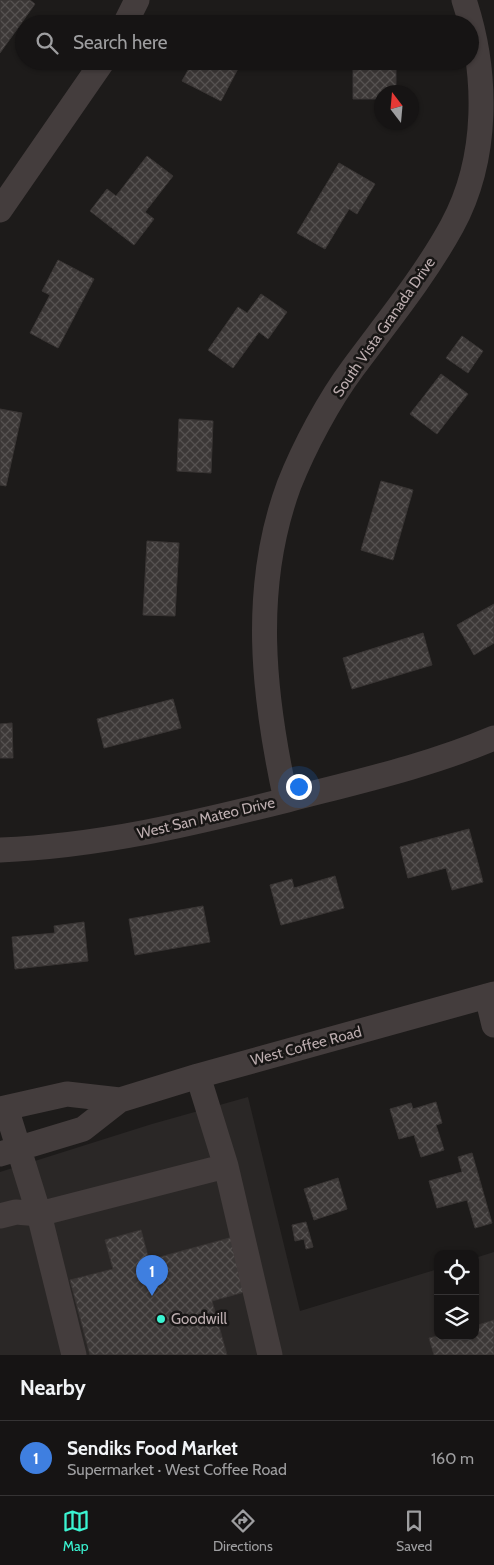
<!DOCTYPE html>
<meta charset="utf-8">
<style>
:root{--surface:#161414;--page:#232122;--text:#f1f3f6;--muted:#9e9ea0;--line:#353334;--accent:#3bf4d2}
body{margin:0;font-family:Cabin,sans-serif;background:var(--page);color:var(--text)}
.controls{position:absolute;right:15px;bottom:15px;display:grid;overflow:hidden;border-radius:10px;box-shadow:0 1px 4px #0004}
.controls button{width:45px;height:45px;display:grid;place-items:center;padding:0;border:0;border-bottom:1px solid var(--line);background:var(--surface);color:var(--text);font:25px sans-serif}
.compass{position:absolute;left:374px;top:85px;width:45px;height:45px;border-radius:50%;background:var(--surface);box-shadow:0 1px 4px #0004;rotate:344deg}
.you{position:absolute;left:298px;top:786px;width:18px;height:18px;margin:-12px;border:4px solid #fff;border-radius:50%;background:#1a73e8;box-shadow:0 0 0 8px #1a73e833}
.badge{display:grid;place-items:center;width:32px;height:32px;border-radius:50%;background:var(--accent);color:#fff;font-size:16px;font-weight:700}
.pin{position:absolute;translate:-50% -41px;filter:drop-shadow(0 1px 2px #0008)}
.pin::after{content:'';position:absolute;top:26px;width:18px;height:15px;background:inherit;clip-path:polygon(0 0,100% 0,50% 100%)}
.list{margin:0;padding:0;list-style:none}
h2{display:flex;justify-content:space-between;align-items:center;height:65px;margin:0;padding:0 20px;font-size:21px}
h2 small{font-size:16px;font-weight:400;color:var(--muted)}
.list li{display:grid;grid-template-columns:32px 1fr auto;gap:15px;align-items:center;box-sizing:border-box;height:75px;padding:0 20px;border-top:1px solid var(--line)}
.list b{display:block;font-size:19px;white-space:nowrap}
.list p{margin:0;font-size:16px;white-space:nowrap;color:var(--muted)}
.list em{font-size:16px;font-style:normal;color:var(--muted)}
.icon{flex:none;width:28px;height:28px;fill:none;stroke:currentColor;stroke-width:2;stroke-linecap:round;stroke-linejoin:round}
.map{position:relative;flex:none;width:494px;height:1355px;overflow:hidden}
.search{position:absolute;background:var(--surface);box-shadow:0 1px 4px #0004;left:15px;right:15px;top:15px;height:55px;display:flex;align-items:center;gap:12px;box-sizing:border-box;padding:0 18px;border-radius:28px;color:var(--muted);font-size:19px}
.sheet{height:140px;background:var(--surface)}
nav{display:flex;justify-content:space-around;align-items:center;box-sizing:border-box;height:70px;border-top:1px solid var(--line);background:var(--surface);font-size:14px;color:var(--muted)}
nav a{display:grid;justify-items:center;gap:2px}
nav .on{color:var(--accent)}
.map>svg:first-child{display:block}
</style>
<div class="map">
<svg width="494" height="1355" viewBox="0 0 494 1355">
<defs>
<pattern id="building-cross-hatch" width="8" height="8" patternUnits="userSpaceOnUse" patternTransform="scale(1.25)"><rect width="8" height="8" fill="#3c3837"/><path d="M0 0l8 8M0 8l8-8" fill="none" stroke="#565251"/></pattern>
</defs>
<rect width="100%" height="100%" fill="#1d1b1a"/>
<path fill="#2a2726" d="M248,1097L300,1311L438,1269V1336H475V1258L494,1252V1355H0V1172L152,1124Z"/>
<path fill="url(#building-cross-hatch)" stroke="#393534" d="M0,0H30L35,4L0,53Z
M353,19H386V24H353Z
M193,61H242L221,101L182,81Z
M353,61H385V67H396V92H382V99H353Z
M147,156L173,176L145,212L154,219L134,245L90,211L107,189L116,196Z
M339,163L375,184L357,214L349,209L325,249L297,233Z
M58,260L94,279L58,348L30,333L50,295L42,291Z
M261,294L287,312L268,339L259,332L233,368L208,350L238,307L247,313Z
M462,336L483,351L468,373L446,358Z
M441,374L468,394L437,434L410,414Z
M0,409L22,413L6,486L0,485Z
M179,419L213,421L211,473L177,471Z
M381,481L413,490L393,560L361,550Z
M147,541L179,543L175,616L143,615Z
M494,604V643L474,655L457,625Z
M423,633L432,665L352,689L343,658Z
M173,699L181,728L104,748L97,719Z
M12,723L13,758H0V724Z
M469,829L483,882L452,890L446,868L408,878L400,847Z
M335,876L344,908L281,925L270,885L292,879L294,888Z
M203,906L210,942L135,955L129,919Z
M84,922L88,961L15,969L12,937L55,933L54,926Z
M436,1102L442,1123L436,1125L444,1150L421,1157L414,1135L399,1139L390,1109L411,1103L413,1109Z
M472,1153L492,1223L475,1228L467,1200L437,1208L429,1181L462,1172L458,1157Z
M338,1178L347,1209L314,1220L304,1189Z
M306,1222L313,1247L306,1249L304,1239L295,1241L292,1225Z
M141,1230L149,1260L233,1237L248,1291L212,1301L227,1355H90L70,1280L113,1269L105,1240Z
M494,1320V1355H434L429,1338L438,1336H475V1326Z"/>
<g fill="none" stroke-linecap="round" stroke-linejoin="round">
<path stroke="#443d3d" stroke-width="25" d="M125,24L137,0
M0,210L103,61
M286,800C263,695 251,588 289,485C304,447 329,400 353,368C387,322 424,277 452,226C489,158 488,72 464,0
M0,850C99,846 191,824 287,800C356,782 428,766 494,738
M487,996L494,1025
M198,1076L226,1166L270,1355
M6,1108L39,1214L74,1355
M0,1109L67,1094L120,1100
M0,1154L83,1129L120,1100L198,1076L494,994
M0,1216L16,1212L39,1214L226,1166"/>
</g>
<circle fill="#3bf4d2" stroke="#181615" stroke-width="2" cx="161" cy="1319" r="5"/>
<g text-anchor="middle" stroke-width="5" stroke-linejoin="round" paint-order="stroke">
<g font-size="15" fill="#bcadaf" stroke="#181615">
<text transform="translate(384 327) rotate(-55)" y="5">South Vista Granada Drive</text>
<text transform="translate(206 818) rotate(-13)" y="5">West San Mateo Drive</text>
<text transform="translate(306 1046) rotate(-15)" y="5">West Coffee Road</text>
</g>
<g font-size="15" fill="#bcadaf" stroke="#181615" text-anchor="start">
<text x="171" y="1324">Goodwill</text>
</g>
</g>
</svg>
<div class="controls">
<button><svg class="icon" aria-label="locate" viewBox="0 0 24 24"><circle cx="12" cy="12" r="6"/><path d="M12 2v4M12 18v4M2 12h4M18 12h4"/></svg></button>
<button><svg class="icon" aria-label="layers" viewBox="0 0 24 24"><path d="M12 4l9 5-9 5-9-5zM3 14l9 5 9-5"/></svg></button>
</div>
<svg class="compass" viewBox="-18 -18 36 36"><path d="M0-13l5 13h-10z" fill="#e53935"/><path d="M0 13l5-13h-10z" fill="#9e9ea0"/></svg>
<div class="you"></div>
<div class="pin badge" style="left:152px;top:1296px;background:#3f7fe0">1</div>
<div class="search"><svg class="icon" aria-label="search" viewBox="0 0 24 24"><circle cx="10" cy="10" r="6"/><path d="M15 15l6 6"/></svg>Search here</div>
</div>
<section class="sheet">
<h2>Nearby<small></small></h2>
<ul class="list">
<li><span class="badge" style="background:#3f7fe0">1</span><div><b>Sendiks Food Market</b><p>Supermarket · West Coffee Road</p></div><em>160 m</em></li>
</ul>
</section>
<nav>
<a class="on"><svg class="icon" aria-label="map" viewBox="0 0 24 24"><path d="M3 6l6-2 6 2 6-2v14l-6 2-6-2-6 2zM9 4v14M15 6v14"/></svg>Map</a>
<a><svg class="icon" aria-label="directions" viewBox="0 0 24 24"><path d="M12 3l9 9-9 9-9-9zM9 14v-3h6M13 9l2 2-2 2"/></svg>Directions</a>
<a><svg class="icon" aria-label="saved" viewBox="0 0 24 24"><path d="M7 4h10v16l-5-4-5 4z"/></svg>Saved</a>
</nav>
